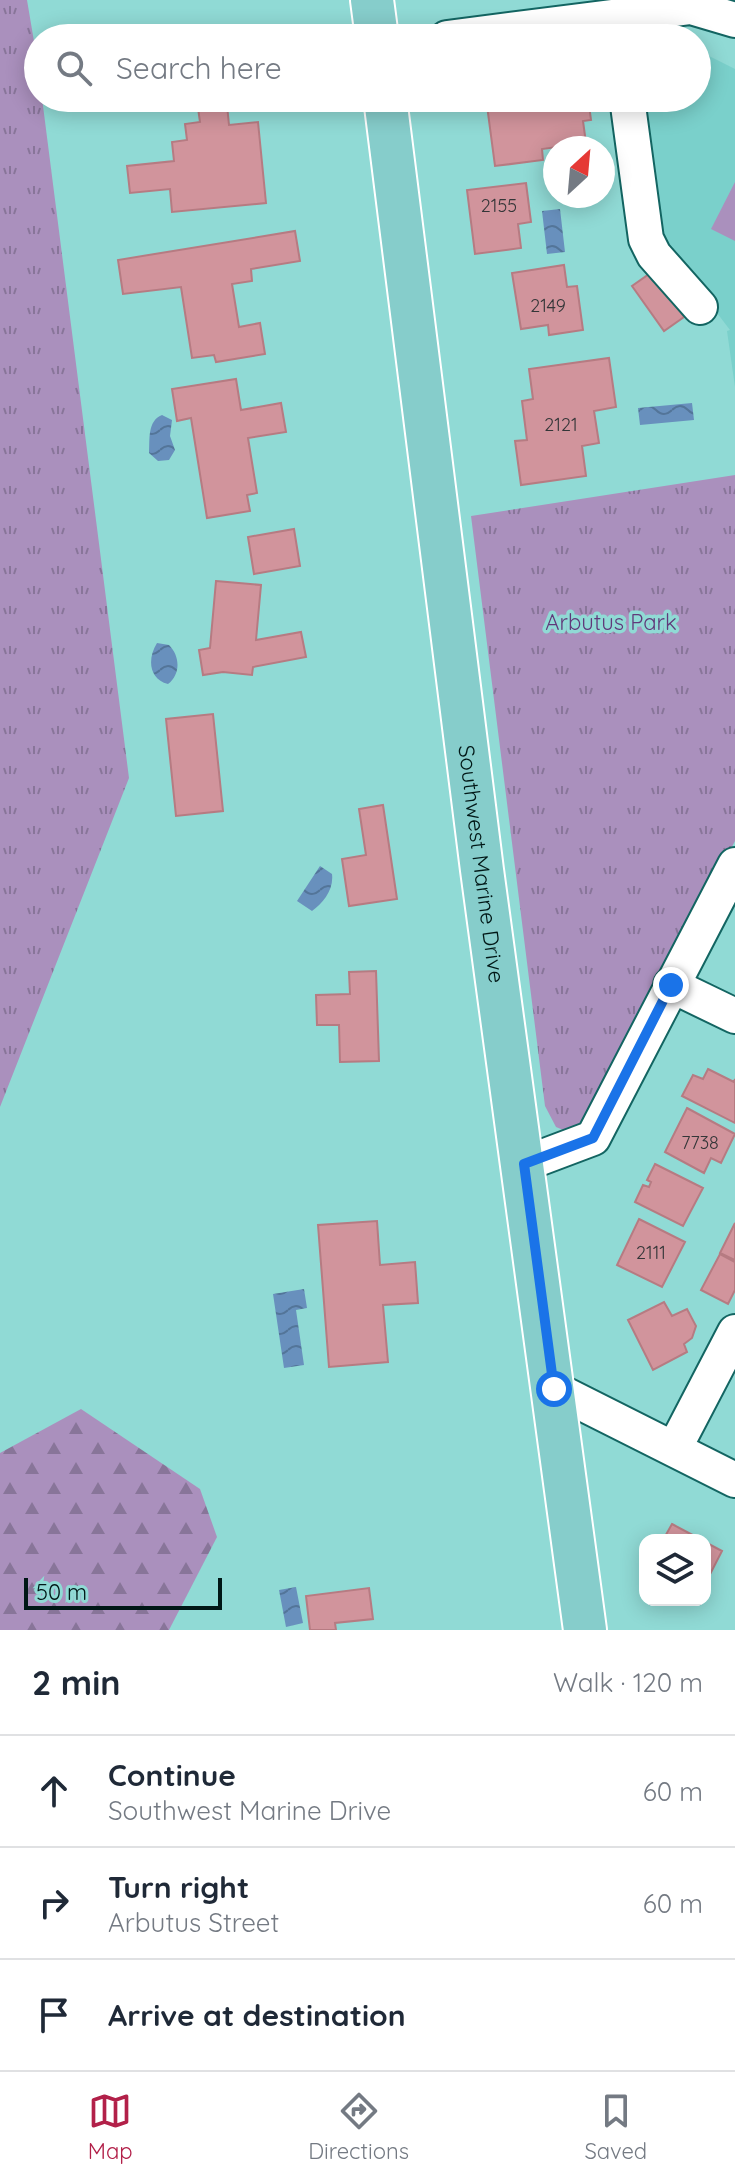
<!DOCTYPE html>
<meta charset="utf-8">
<style>
:root{--surface:#fff;--page:#f6f6f7;--text:#1f2937;--muted:#747a83;--line:#e0e1e3;--accent:#b22049}
body{margin:0;font-family:Quicksand,sans-serif;background:var(--page);color:var(--text)}
.controls{position:absolute;right:24px;bottom:24px;display:grid;overflow:hidden;border-radius:16px;box-shadow:0 4px 20px #0003}
.controls button{width:72px;height:72px;display:grid;place-items:center;padding:0;border:0;border-bottom:2px solid var(--line);background:var(--surface);color:var(--text);font:40px sans-serif}
.compass{position:absolute;left:543px;top:136px;width:72px;height:72px;border-radius:50%;background:var(--surface);box-shadow:0 4px 20px #0003;rotate:26deg}
.scale{position:absolute;left:24px;bottom:20px;width:198px;box-sizing:border-box;padding-left:8px;border:4px solid #001716;border-top:0;font-size:22px;line-height:28px;white-space:nowrap;color:#001716;-webkit-text-stroke:6px #90dad5;paint-order:stroke}
.stop{position:absolute;width:24px;height:24px;margin:-18px;border:6px solid #1a73e8;border-radius:50%;background:#fff}
.stop.end{background:#1a73e8;border-color:#fff;box-shadow:0 2px 8px #0008}
.list{margin:0;padding:0;list-style:none}
h2{display:flex;justify-content:space-between;align-items:center;height:104px;margin:0;padding:0 32px;font-size:34px}
h2 small{font-size:26px;font-weight:400;color:var(--muted)}
.list li{display:grid;grid-template-columns:52px 1fr auto;gap:24px;align-items:center;box-sizing:border-box;height:112px;padding:0 32px;border-top:2px solid var(--line)}
.list b{display:block;font-size:30px;white-space:nowrap}
.list p{margin:0;font-size:26px;white-space:nowrap;color:var(--muted)}
.list em{font-size:26px;font-style:normal;color:var(--muted)}
.icon{flex:none;width:44px;height:44px;fill:none;stroke:currentColor;stroke-width:2;stroke-linecap:round;stroke-linejoin:round}
.map{position:relative;flex:none;width:735px;height:1630px;overflow:hidden}
.search{position:absolute;background:var(--surface);box-shadow:0 4px 20px #0003;left:24px;right:24px;top:24px;height:88px;display:flex;align-items:center;gap:20px;box-sizing:border-box;padding:0 28px;border-radius:44px;color:var(--muted);font-size:30px}
.sheet{height:440px;background:var(--surface)}
nav{display:flex;justify-content:space-around;align-items:center;box-sizing:border-box;height:112px;border-top:2px solid var(--line);background:var(--surface);font-size:22px;color:var(--muted)}
nav a{display:grid;justify-items:center;gap:4px}
nav .on{color:var(--accent)}
.map>svg:first-child{display:block}
</style>
<div class="map">
<svg width="735" height="1630" viewBox="0 0 735 1630">
<defs>
<pattern id="grass-tufts" width="24" height="20" patternUnits="userSpaceOnUse" patternTransform="scale(2)"><rect width="24" height="20" fill="#aa90bd"/><path d="M3 7l-1-3M5 7V3M7 7l1-3M15 17l-1-3M17 17v-4M19 17l1-3" fill="none" stroke="#887599"/></pattern>
<pattern id="forest-firs" width="22" height="20" patternUnits="userSpaceOnUse" patternTransform="scale(2)"><rect width="22" height="20" fill="#aa90bd"/><path d="M5 1l3.5 6h-7zM16 11l3.5 6h-7z" fill="#887599"/></pattern>
<pattern id="water-waves" width="16" height="10" patternUnits="userSpaceOnUse" patternTransform="scale(2)"><rect width="16" height="10" fill="#6890bd"/><path d="M0 5q4-4 8 0t8 0" fill="none" stroke="#537599"/></pattern>
</defs>
<rect width="100%" height="100%" fill="#90dad5"/>
<path fill="#7ad0cb" d="M697,50L735,69V387L727,331L730,330L660,238L641,98H697Z"/>
<path fill="url(#grass-tufts)" d="M0,0H27L38,65V98H42L129,778L0,1107Z
M735,475V841L588,1123L573,1134L556,1127L545,1106L471,516Z"/>
<path fill="url(#forest-firs)" d="M81,1409L200,1489L217,1537L169,1630H0V1453Z"/>
<path fill="#aa90bd" d="M735,182V241L711,229Z"/>
<path fill="url(#water-waves)" d="M560,209L565,252L547,254L542,211Z
M692,403L694,420L640,425L638,408Z
M162,415L172,420L170,436L175,450L169,460L158,461L149,453C150,440 147,421 162,415Z
M157,643L169,645C180,656 181,674 168,684C149,679 147,659 157,643Z
M320,866L332,874C334,890 323,903 312,911L297,901Z
M304,1289L307,1308L296,1310L304,1365L284,1368L273,1294Z
M296,1587L303,1623L286,1627L279,1590Z"/>
<path fill="#d1949c" stroke="#b67b82" stroke-width="2" d="M486,98H522L523,105L588,98L591,120L583,121L586,143L542,149L543,160L495,166Z
M227,105L229,125L258,122L266,203L172,212L170,189L130,193L127,166L174,161L172,142L187,140L185,124L200,122L198,108Z
M526,183L531,222L518,224L521,248L475,254L467,190Z
M295,231L300,261L251,269L252,281L232,284L239,327L260,323L265,354L216,362L214,355L192,358L181,287L123,294L118,260Z
M564,265L567,287L577,286L583,330L549,335L548,325L521,329L512,273Z
M652,272L684,317L664,331L632,286Z
M609,358L616,407L594,411L599,443L582,446L586,476L521,485L515,441L527,440L522,401L533,399L529,369Z
M236,379L241,410L281,403L286,432L248,438L257,493L247,495L250,511L207,518L191,418L177,421L172,389Z
M294,529L300,566L254,574L248,537Z
M216,581L261,585L256,640L301,632L306,657L253,667L252,675L223,672L203,675L199,650L210,648Z
M213,714L223,811L176,816L166,719Z
M383,805L397,899L349,906L342,859L366,855L359,809Z
M376,971L379,1061L340,1062L339,1025H317L316,995L350,994L349,972Z
M708,1069L734,1082L735,1079V1123L682,1096L693,1075L703,1079Z
M687,1108L735,1134L721,1163L711,1158L704,1173L665,1152Z
M655,1164L703,1188L683,1226L635,1202L643,1185L649,1187L651,1182L647,1180Z
M639,1219L685,1242L662,1287L617,1265Z
M377,1221L380,1265L415,1262L418,1303L383,1305L388,1362L329,1367L318,1225Z
M735,1223V1260L720,1253Z
M720,1254L735,1262V1290L728,1304L701,1290Z
M664,1302L672,1316L687,1309L696,1326L692,1338L684,1344L687,1352L653,1370L628,1320Z
M672,1524L702,1540H663Z
M705,1542L722,1551L705,1584Z
M369,1588L373,1619L335,1623L336,1630H310L306,1596Z"/>
<g fill="none" stroke-linecap="round" stroke-linejoin="round">
<defs>
<path id="minor" d="M447,38L691,7L735,20
M627,98L646,239L654,255L700,307
M671,985L735,1016
M524,1164L593,1138L735,865
M554,1389L735,1480
M674,1449L735,1332"/>
<g id="major">
<path d="M372,0L377,38"/>
<path id="s1" d="M385,98L482,870L585,1630"/>
</g>
</defs>
<use href="#minor" stroke="#136562" stroke-width="38"/>
<use href="#major" stroke="#fff" stroke-width="46"/>
<use href="#minor" stroke="#fff" stroke-width="34"/>
<use href="#major" stroke="#86cdcb" stroke-width="42"/>
</g>
<g fill="none" stroke-linecap="round" stroke-linejoin="round">
<path stroke="#1a73e8" stroke-width="10" d="M554,1389L524,1164L593,1138L671,985"/>
</g>
<g text-anchor="middle" stroke-width="7" stroke-linejoin="round" paint-order="stroke">
<g font-size="18" fill="#343638">
<text x="499" y="212">2155</text>
<text x="548" y="312">2149</text>
<text x="561" y="431">2121</text>
<text x="700" y="1149">7738</text>
<text x="651" y="1259">2111</text>
</g>
<g font-size="22" fill="#61397a" stroke="#90dad5">
<text x="611" y="630">Arbutus Park</text>
</g>
<g font-size="22" fill="#001716" stroke="#90dad5">
<text dy="8" stroke="none"><textPath href="#s1" startOffset="772">Southwest Marine Drive</textPath></text>
</g>
</g>
</svg>
<div class="controls">
<button><svg class="icon" aria-label="layers" viewBox="0 0 24 24"><path d="M12 4l9 5-9 5-9-5zM3 14l9 5 9-5"/></svg></button>
</div>
<svg class="compass" viewBox="-18 -18 36 36"><path d="M0-13l5 13h-10z" fill="#e53935"/><path d="M0 13l5-13h-10z" fill="#747a83"/></svg>
<div class="scale">50 m</div>
<div class="stop" style="left:554px;top:1389px"></div>
<div class="stop end" style="left:671px;top:985px"></div>
<div class="search"><svg class="icon" aria-label="search" viewBox="0 0 24 24"><circle cx="10" cy="10" r="6"/><path d="M15 15l6 6"/></svg>Search here</div>
</div>
<section class="sheet">
<h2>2 min<small>Walk · 120 m</small></h2>
<ul class="list">
<li><svg class="icon" aria-label="ahead" viewBox="0 0 24 24"><path d="M12 20V5M6 11l6-6 6 6"/></svg><div><b>Continue</b><p>Southwest Marine Drive</p></div><em>60 m</em></li>
<li><svg class="icon" aria-label="right" viewBox="0 0 24 24"><path d="M7 20v-9h11M14 6l5 5-5 5"/></svg><div><b>Turn right</b><p>Arbutus Street</p></div><em>60 m</em></li>
<li><svg class="icon" aria-label="arrive" viewBox="0 0 24 24"><path d="M6 21V4h12l-3 4 3 4H6"/></svg><div><b>Arrive at destination</b></div></li>
</ul>
</section>
<nav>
<a class="on"><svg class="icon" aria-label="map" viewBox="0 0 24 24"><path d="M3 6l6-2 6 2 6-2v14l-6 2-6-2-6 2zM9 4v14M15 6v14"/></svg>Map</a>
<a><svg class="icon" aria-label="directions" viewBox="0 0 24 24"><path d="M12 3l9 9-9 9-9-9zM9 14v-3h6M13 9l2 2-2 2"/></svg>Directions</a>
<a><svg class="icon" aria-label="saved" viewBox="0 0 24 24"><path d="M7 4h10v16l-5-4-5 4z"/></svg>Saved</a>
</nav>
